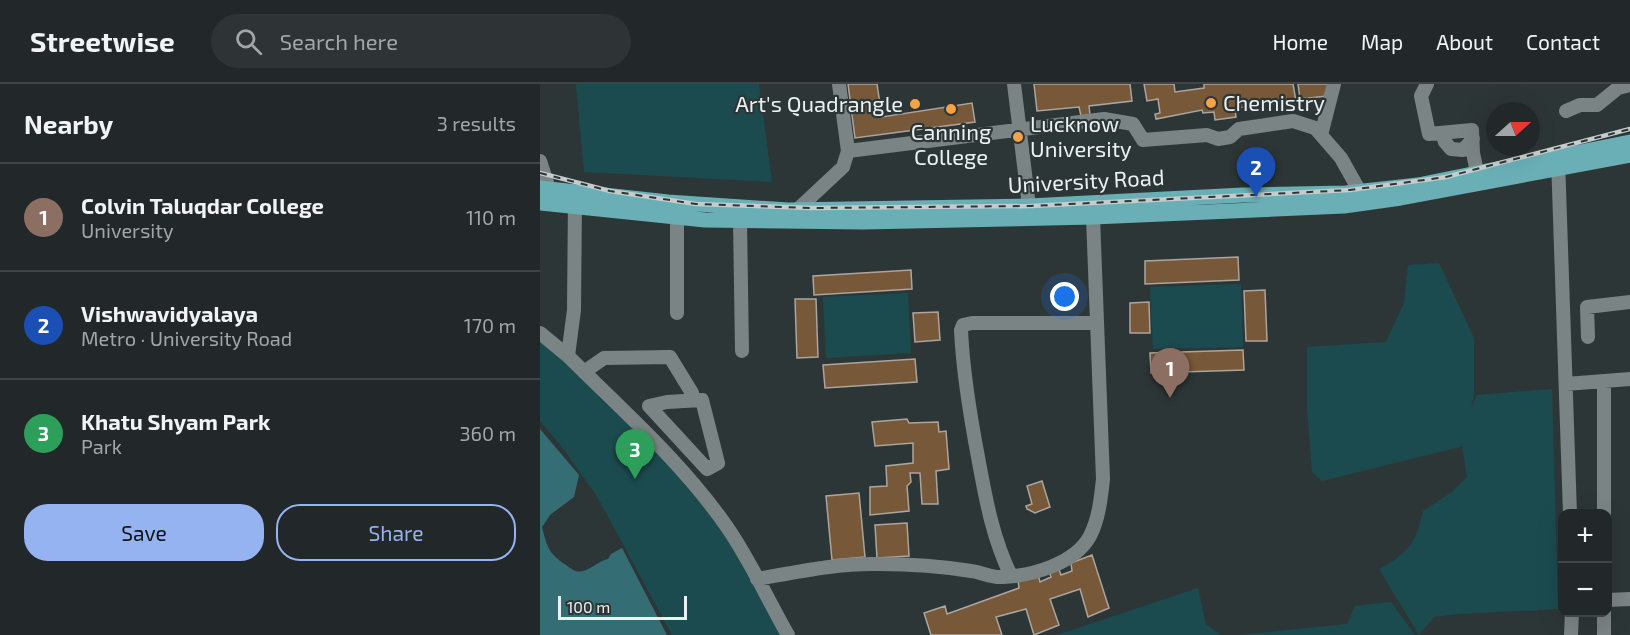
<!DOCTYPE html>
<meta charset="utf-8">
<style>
:root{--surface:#222829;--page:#2e3435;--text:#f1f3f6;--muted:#a2a6a8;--line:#3f4446;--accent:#95b2f1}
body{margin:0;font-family:"Exo 2",sans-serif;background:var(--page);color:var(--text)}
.controls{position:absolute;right:18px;bottom:18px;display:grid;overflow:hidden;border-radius:12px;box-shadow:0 6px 24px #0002}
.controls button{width:54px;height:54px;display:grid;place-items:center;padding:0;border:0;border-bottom:2px solid var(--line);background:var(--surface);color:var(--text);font:30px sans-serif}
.compass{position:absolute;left:946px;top:18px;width:54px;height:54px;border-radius:50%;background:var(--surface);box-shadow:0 6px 24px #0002;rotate:69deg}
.scale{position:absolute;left:18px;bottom:15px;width:129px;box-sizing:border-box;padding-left:6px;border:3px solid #ebf0f1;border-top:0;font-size:16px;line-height:21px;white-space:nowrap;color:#ebf0f1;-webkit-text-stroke:4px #2d3637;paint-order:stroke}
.you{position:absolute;left:525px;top:213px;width:21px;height:21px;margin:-15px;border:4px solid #fff;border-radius:50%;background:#1a73e8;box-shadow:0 0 0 9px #1a73e833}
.badge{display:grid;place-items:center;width:39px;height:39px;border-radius:50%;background:var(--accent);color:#fff;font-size:20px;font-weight:700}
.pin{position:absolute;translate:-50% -50px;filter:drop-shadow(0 2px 3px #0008)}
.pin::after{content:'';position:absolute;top:32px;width:21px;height:18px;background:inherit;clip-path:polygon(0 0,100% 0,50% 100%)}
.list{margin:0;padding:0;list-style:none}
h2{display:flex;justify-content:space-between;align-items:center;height:78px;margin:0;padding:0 24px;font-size:26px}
h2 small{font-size:20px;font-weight:400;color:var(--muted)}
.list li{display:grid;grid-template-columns:39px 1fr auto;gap:18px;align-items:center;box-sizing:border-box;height:108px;padding:0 24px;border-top:2px solid var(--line)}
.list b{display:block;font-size:22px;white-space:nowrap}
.list p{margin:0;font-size:20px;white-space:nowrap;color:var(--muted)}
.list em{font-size:20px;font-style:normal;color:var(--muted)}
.actions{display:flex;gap:12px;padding:18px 24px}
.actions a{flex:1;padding:14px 0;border:2px solid var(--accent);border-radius:24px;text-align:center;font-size:21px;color:var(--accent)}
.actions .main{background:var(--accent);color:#111}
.icon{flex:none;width:33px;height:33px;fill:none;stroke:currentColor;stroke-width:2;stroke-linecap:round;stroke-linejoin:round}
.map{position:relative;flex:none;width:1090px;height:551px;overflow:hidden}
header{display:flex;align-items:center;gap:36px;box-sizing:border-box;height:84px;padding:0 30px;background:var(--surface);border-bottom:2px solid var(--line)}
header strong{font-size:28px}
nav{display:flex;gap:33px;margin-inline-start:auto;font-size:21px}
.search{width:420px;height:54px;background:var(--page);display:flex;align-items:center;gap:15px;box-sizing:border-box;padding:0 21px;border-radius:33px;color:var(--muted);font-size:22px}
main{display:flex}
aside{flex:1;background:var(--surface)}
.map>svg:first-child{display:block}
</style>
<header>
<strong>Streetwise</strong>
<div class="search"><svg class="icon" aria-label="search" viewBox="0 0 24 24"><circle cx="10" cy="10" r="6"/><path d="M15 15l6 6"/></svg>Search here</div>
<nav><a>Home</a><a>Map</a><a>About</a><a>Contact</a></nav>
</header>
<main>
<aside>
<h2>Nearby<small>3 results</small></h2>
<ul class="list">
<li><span class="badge" style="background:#8d6e63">1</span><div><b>Colvin Taluqdar College</b><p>University</p></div><em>110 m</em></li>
<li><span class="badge" style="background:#1a4fb4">2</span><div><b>Vishwavidyalaya</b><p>Metro · University Road</p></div><em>170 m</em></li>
<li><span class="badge" style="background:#2e9e5b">3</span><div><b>Khatu Shyam Park</b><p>Park</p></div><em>360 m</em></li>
</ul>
<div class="actions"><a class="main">Save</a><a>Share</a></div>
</aside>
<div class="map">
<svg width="1090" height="551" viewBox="0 0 1090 551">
<rect width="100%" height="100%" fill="#2d3637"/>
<path fill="#1c4b4f" d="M36,0H219L232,98L44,88Z
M899,179L934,254V311L931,323L937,311L1012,305L1018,525L919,530L894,533L879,551L839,485C868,470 876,459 883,427L912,408L927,393L922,361L920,363L782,397L772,388L767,325V263L846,258L864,219L868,181Z
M701,200L703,263L613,265L610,203Z
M368,209L371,269L286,274L283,213Z
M0,253L92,339L164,417L245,551H132L58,414L22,363L0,337Z
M658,504L666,540L681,551H517Z
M851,518L875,551H699L807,540L815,522Z"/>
<path fill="#346e74" d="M0,345L39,391L34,413L10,431L2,443C7,463 9,470 26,481C32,485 35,489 43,487C52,485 58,477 68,475L71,470L82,464L127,551H0Z"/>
<path fill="#775839" stroke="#aca59f" stroke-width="1.5" d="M308,0H337L342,33L432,19L435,38L315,54Z
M494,0H590L592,17L549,22L550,31L541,32L539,23L497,27Z
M604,0H634L635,8L664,4V0H753L756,17L733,20V18L704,21V23L695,25L696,33L675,36L674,28L663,29L662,26L616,35L615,30L620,29L618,15L607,17Z
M758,0H790L787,12L760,15Z
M698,173L699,196L605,200V177Z
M371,186L372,205L274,211L273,192Z
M725,206L727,257H706L704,207Z
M255,215H276L278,273L257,274Z
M609,218L610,249H590V219Z
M398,228L400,256L375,258L373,229Z
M703,266L704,286L611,289L610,269Z
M375,275L377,298L285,304L283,281Z
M367,335L369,339L398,338L399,348L406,347L409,385L396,387L398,420H382L380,389H370L371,398L367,402L369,427L330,431V403L347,402L346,382L373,379V359L335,362L332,338Z
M502,397L510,423L495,429L487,425L486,422L492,420L487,402Z
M319,409L325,473L292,476L286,412Z
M367,439L369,472L337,474L335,441Z
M552,471L569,524L548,533L540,505L510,515L519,541L494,551L486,525L456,533L462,551H391L384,529L405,522L407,530L479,504L478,496L498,490L500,498L511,493L509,487L518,483L521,491L532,487L531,479Z"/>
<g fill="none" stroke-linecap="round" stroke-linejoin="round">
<path stroke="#7b8485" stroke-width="14" d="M474,0L489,122
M887,0L881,12L889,50L932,46L933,69L937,88
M1026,27L1040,21H1057L1078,4L1090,1
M902,49L905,58L911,65L923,66L933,55
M781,51L794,0
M308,67L564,35L593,40L603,56L667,51L678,55L690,53L699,45L753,37L775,44L801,74L820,108L821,115
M1018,75L1030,430
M0,77L9,105
M35,114L34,226L28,272C83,327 142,378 187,443C210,476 228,516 248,551
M257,126L303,83L308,67L299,0
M200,136L202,267
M137,229V134
M0,249L28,272
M1048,253L1047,223L1090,218
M44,288L64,274L130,273L152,309
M1026,300L1090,295
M162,316L178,379L167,385L109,322L127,318Z
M1064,430V297
M471,492C452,452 446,416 438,373C430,331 423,289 421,246L423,241L432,239H556
M217,495C257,488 298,479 339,480C370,480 400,482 431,487C441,488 452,494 462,493C491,492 535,480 550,452C559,434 561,414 563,395L553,133
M1068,516L1090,515
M1031,551L1032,528
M1064,551V528"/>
<path stroke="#6aafb6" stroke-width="15" d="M0,104L128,118L248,126L489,122L703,111L806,109L878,101L1090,58
M0,119L165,136L324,138L553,133L804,122L861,114L1090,71"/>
<defs>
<path id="rail" d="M0,89L70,107L156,120L272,124L491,122L810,106L906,93L1090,45"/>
</defs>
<use href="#rail" stroke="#c6cbcc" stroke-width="4.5"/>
<use href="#rail" stroke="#2d3637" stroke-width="2" stroke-dasharray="7" stroke-linecap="butt"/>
</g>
<g fill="#f6a247" stroke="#2d3637" stroke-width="2">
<circle cx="671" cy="19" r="6"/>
<circle cx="375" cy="20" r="6"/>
<circle cx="411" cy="25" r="6"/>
<circle cx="478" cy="53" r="6"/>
</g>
<g text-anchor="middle" stroke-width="4.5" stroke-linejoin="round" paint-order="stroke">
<g font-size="22" fill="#ebf0f1" stroke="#2d3637" text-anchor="start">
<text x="683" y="27">Chemistry</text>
<text x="363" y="28" text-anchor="end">Art's Quadrangle</text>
<text x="490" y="48">Lucknow<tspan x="490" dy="25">University</tspan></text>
<text x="411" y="56" text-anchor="middle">Canning<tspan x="411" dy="25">College</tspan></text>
</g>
<g font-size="22" fill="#ebf0f1" stroke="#2d3637">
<text transform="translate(546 97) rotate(-3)" y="8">University Road</text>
</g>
</g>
</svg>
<div class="controls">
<button>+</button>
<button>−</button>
</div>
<svg class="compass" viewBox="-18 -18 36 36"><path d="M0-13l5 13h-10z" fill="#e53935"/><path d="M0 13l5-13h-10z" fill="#a2a6a8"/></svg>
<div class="scale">100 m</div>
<div class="you"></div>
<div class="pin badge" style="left:630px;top:314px;background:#8d6e63">1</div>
<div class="pin badge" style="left:716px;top:113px;background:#1a4fb4">2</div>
<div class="pin badge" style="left:95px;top:395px;background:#2e9e5b">3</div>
</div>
</main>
